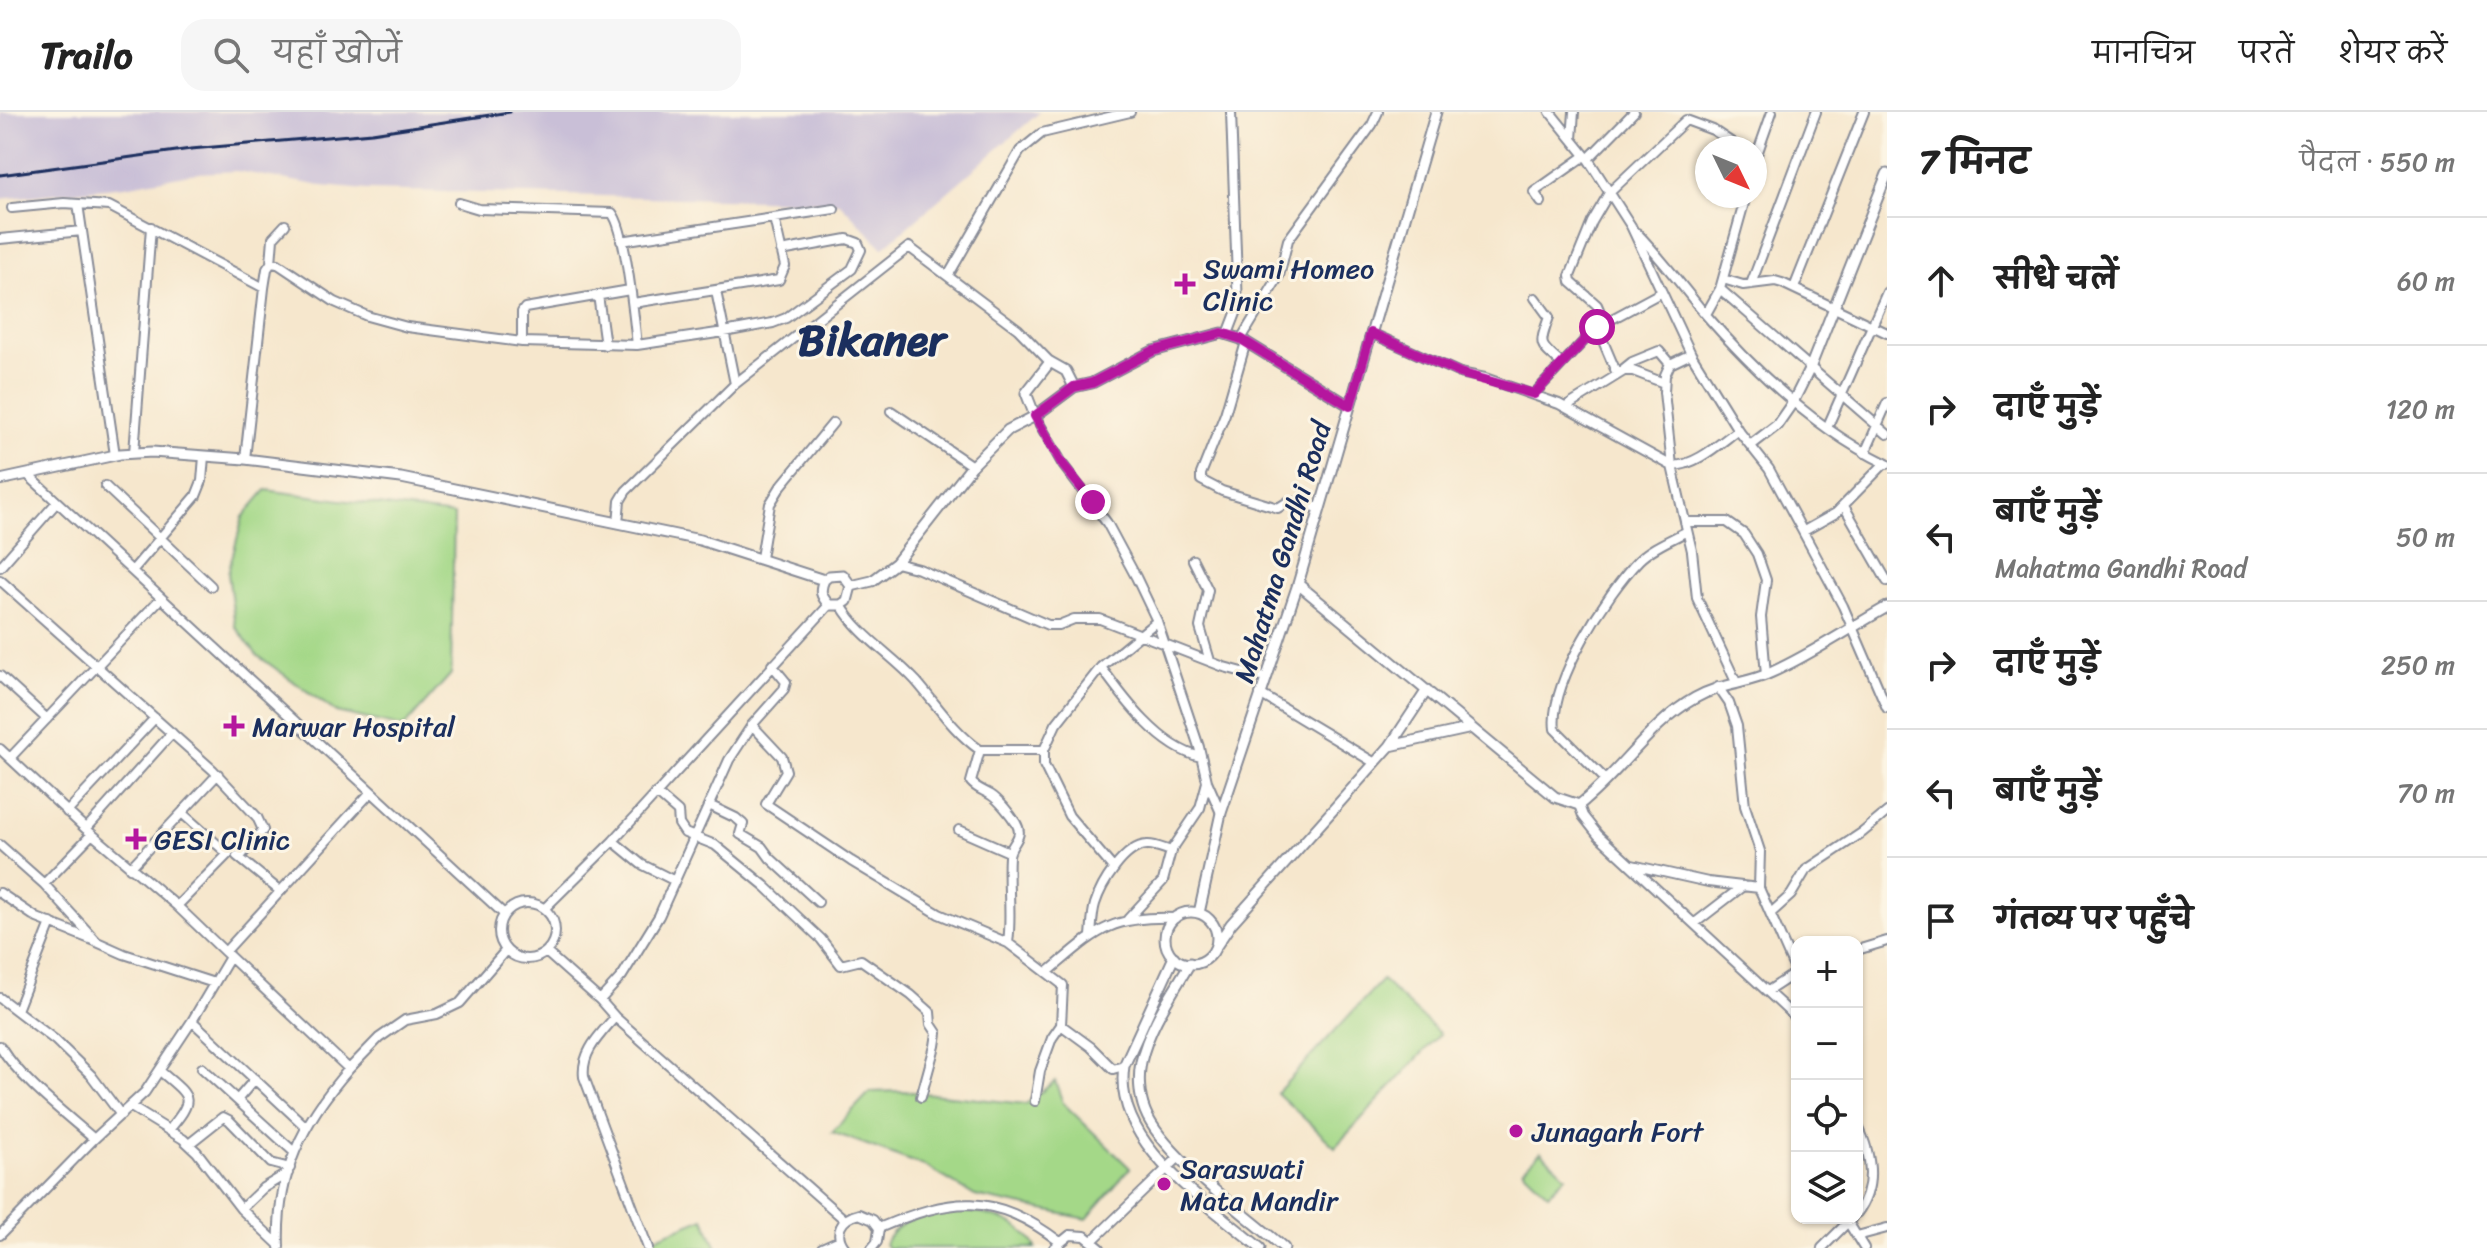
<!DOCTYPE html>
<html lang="hi">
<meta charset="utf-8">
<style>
:root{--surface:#fff;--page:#f6f6f6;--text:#222;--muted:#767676;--line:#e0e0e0}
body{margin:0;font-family:Sriracha,"Playpen Sans Deva",sans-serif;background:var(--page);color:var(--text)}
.controls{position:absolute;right:24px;bottom:24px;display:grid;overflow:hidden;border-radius:16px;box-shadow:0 2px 6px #0004}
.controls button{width:72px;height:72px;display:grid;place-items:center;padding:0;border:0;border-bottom:2px solid var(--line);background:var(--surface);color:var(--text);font:40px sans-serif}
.compass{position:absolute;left:1695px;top:24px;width:72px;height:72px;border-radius:50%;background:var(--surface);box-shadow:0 2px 6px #0004;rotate:133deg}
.stop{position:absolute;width:24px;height:24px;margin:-18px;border:6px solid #b5179e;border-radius:50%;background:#fff}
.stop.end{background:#b5179e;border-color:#fff;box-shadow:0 2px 8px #0008}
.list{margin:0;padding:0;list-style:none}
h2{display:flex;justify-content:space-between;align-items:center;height:104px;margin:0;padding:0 32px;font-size:34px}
h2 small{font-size:26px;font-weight:400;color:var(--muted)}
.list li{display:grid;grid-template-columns:52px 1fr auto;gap:24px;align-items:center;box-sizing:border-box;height:128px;padding:0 32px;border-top:2px solid var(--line)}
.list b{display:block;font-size:30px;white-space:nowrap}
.list p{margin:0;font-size:26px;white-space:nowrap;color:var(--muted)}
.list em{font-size:26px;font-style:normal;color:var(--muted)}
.icon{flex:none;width:44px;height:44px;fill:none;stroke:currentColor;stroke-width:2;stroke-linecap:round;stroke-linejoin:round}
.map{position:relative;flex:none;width:1887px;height:1136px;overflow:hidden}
header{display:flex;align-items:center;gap:48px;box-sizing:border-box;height:112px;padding:0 40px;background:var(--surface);border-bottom:2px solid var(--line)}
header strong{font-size:38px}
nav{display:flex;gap:44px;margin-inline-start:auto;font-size:28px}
.search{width:560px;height:72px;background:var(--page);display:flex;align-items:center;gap:20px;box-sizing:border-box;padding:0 28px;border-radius:24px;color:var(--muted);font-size:30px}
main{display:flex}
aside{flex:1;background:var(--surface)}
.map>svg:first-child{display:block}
</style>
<header>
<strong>Trailo</strong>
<div class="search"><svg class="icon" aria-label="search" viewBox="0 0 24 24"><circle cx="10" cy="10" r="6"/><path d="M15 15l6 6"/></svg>यहाँ खोजें</div>
<nav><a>मानचित्र</a><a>परतें</a><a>शेयर करें</a></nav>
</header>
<main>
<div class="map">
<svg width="1887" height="1136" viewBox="0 0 1887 1136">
<rect width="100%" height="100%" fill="#fcf5e5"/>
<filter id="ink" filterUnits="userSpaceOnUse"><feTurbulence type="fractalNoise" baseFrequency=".0125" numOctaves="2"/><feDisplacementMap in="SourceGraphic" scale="16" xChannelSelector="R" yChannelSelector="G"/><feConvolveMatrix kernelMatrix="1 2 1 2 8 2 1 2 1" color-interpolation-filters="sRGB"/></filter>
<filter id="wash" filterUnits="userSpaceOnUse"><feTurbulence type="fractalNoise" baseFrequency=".006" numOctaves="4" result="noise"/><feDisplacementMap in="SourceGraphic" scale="32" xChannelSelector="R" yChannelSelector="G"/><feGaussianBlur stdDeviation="1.8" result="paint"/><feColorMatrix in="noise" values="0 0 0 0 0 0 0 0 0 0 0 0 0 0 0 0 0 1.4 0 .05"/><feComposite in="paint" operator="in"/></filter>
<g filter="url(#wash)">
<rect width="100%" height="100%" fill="#f6e7cd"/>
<path fill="#c9bfd7" d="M0,0H1040L883,136L839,90L367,78L322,74L237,59L196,61L125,74L0,87Z"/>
<path fill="#a4d888" stroke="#608473" stroke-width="2" d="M266,378L454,403L451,562L404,615L336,600L257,543L235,514L228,461L243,405Z
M1382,868L1440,922L1335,1035L1277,981Z
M1055,969L1063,991L1130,1056L1087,1107L975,1084L927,1055L832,1020L870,980L903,979L1026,992Z
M1541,1040L1566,1064L1548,1082L1523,1058Z
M950,1097C979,1100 1023,1106 1036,1136H888L885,1132C895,1107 926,1104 950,1097Z
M704,1106L717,1136H652L649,1128Z"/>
</g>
<g filter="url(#ink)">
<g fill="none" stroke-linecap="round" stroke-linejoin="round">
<defs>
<path id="minor" d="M1550,0L1588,47L1631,114L1691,242L1738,318L1769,357L1843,494L1887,596
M1572,27L1574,0
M1588,47L1634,0
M1755,48L1772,0
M1541,90L1534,80L1585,44
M459,91L479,97L612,101C626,117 634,207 637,233
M78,92L115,343
M12,96L64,91L109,94L264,176
M1637,121C1660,145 1679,170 1700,196C1752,257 1814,317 1887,352
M0,127L82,119
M621,129L834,97
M271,151L273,126L285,113
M948,164L1020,39L1042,21L1130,0
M1723,167L1743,173L1775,169L1782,171L1887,221
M1751,172L1816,0
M1794,176L1864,0
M1720,177L1887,322
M716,179L735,272
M598,183L605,233
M1535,186L1549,205C1539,234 1538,232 1562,252
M633,191L779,168L785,154L774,106
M1706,202L1720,177L1746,84
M1604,209L1597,193L1571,170L1570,164L1592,110L1609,81L1686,8L1713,18L1740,36
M1597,215L1617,262L1632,250L1659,239L1670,252
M1371,221L1460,261L1485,266L1559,292L1672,354C1696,354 1720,331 1738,318
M1228,222L1238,196L1231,0
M1241,227L1279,164L1288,128L1372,13L1378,0
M522,230V200L525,196L630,178
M1246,230L1225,302L1201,362V368L1222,379L1278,396L1289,389L1320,396
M1691,242L1670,252L1665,263L1664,280L1672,354L1692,439L1697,486L1736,570
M1534,282L1597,215L1662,180
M1566,295L1624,259H1633L1664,271
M891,299L972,354
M1035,304L1063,353L1107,411L1136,465L1157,509L1199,635L1207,669L1221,701
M1827,316L1887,180
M134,341L151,115
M1865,341L1887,291
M245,347L264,176L267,157L271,151L278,152L335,190L367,204L407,215L522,230L637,233L724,220L773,211L786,206L852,157L861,138L858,131L847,127L781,139
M28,363L504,802
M105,374L211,474
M1844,394L1887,469
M1685,410H1727L1744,422L1757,442L1766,468L1761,505L1766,563
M618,411L620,389L626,379L735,272L909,135L1018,217L1050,250
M1804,419L1836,401L1885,351
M761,446L770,392L781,374L833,311
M1193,448L1208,478L1200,515L1210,549
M896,451L919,457L1048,513H1059L1074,507H1100L1224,555L1265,566
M0,455L57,390
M132,459L196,384L202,369L204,344
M0,468L213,658L257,705L263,718L240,745
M841,493C859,524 891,542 916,569C937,593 953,619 980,638H1044
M1101,555C1124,587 1160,636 1201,645
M0,564L47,607
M1718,575L1729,591L1737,614L1745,694L1760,739L1759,776
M1260,582L1375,651
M752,613L782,645L786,659L766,692L851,749L939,802L1008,831L1063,873L1061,913L1052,926L1040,959L1035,989
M0,637L86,717L177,794L225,840
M980,638L971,670C977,677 983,678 991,683C999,688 1011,703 1016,711C1025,726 1010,731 1009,744C1007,773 1012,802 1008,831
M10,646L161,486
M1606,668L1555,617C1549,571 1607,481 1639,448C1652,435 1671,428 1687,419
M371,680L225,840L349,957L379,926L405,908L437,902L460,891L506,838
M656,681L678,700L679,712L685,721L715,733L765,774L821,827L841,853L861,848L911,883L930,900L931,912L937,921L935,934L921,985
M709,693L736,706L743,712L740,722L762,735L770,746L818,790
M1579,693L1583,704L1598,723L1797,907
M67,700L155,606
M86,717L172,621
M959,718L1009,740
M613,729L641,752L673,768
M0,733L44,772L97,830L124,842L214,871
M237,744L280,779
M1632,753L1708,770L1759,776L1796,860
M130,756L218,662
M1114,757L1069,704L1044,653V638L1056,612L1101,555L1157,509
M44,772L92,722
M0,781L37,806L95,829
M499 819a28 28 0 1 1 56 0a28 28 0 1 1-56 0Z
M177,794L228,742L183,702
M544,797L613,729L829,493
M1771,801L1791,783L1806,758L1863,720L1887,700
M1128,807L1163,769L1171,739L1200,696L1207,670
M1695,811L1743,774
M1091,824C1092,814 1092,802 1095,792C1101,773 1124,734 1147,733C1154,732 1164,737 1171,739
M1857,838L1887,829
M546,840L600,888L615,905L845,1108
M230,845L192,909L305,1014
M1048,860C1097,819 1108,804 1175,806
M1768,879L1797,860
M0,886L55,928L91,963L121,1003
M600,888L622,864L659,804L729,648L752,613L784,577L786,570L772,553
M17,898L51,811
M615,905C600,923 581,940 584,965L648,1136
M1061,913L1091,935L1113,957L1124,954
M0,934C21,968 63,1000 94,1027
M202,956L294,1040
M160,959C190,985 197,985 169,1018
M237,988L255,967
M131,995L183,1027L197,1040L241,1097L279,1133
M1857,1012C1871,1041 1878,1073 1857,1101
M189,1032L223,1005L229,1008L271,1051L290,1056
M241,1097L263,1076L288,1061
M1848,1110L1864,1136
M879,1116C952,1085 993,1079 1060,1130
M0,1123L94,1027L145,980L192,909
M1857,1124L1887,1116
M1093,1128L1179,1045
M279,1135C276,1063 302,1010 349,957
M822,1136L840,1128
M845,1136C833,1121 841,1106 859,1102L873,1108L879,1116L877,1130L872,1136
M1054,1136L1070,1123L1085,1124L1100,1136
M1822,1136L1852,1106"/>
<path id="tertiary" d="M1050,250L1066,259L1074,275L1035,304L1026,281Z
M1074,275L1092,271L1153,239L1222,221L1241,227L1350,294
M1751,333L1777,313L1793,290L1810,256L1887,62
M0,368L120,342L152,340L245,347L401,366L700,428L824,468L829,464L843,463L851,474L847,489L841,493H829C821,484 819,479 824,468
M1298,472L1555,685L1579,693C1620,661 1650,611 1695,586C1719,572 1746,572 1770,561C1811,543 1848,517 1887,495
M851,474L872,469L896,451L972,354L1008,318L1035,304
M1390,634L1472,616
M1165 826a26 26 0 1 1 52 0a26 26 0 1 1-52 0Z
M1199,801L1221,701L1298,472L1436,0
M1215,836L1231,812L1390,634L1427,578
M1174,845L1124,954C1112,1032 1208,1091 1260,1136
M1190,851C1172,882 1149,914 1141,950C1138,965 1139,984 1145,999C1162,1043 1247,1103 1284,1136"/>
</defs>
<use href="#minor" stroke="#888b96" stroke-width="12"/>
<use href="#tertiary" stroke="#888b96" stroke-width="13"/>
<use href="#minor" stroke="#fff" stroke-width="8"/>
<use href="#tertiary" stroke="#fff" stroke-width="9"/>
<path stroke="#1b2f5e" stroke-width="3" d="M0,63L191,37L372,21L510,0"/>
</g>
</g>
<g fill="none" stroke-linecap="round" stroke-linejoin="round" filter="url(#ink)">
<path stroke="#b5179e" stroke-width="10" d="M1093,390L1063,353L1035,304L1074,275L1092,271L1153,239L1222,221L1241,227L1350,294L1371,221L1460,261L1534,282L1597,215"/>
</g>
<g fill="#b5179e" stroke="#fcf5e5" stroke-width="3">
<path d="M1181 160h8v8h8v8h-8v8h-8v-8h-8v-8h8z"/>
<path d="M230 602h8v8h8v8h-8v8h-8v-8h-8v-8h8z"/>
<path d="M132 715h8v8h8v8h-8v8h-8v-8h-8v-8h8z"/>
<circle cx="1516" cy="1019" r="8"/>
<circle cx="1164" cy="1072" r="8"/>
</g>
<g text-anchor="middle" stroke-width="6" stroke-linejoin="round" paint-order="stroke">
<g font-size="28" fill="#1b2f5e" stroke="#fcf5e5" text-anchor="start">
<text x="1203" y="166">Swami Homeo<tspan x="1203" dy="32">Clinic</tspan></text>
<text x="252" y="624">Marwar Hospital</text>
<text x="154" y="737">GESI Clinic</text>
<text x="1532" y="1029">Junagarh Fort</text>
<text x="1180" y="1066">Saraswati<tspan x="1180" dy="32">Mata Mandir</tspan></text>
</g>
<g font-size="28" fill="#1b2f5e" stroke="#fcf5e5">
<text transform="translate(1282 440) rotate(-73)" y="10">Mahatma Gandhi Road</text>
</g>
<g font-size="44" font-weight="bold" fill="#1b2f5e" stroke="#fcf5e5">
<text x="872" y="243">Bikaner</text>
</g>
</g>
</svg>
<div class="controls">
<button>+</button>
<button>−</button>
<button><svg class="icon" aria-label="locate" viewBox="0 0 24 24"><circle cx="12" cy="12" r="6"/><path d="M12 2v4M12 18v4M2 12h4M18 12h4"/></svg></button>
<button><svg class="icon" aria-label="layers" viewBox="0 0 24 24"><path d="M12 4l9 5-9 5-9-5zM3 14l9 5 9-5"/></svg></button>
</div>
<svg class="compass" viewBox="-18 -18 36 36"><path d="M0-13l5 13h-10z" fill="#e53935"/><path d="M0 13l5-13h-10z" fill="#767676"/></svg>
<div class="stop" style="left:1597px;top:215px"></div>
<div class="stop end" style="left:1093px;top:390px"></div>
</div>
<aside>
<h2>7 मिनट<small>पैदल · 550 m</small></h2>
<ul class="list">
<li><svg class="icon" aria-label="ahead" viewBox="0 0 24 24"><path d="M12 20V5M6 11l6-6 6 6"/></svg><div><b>सीधे चलें</b></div><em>60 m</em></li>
<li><svg class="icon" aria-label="right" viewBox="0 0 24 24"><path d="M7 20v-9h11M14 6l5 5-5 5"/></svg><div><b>दाएँ मुड़ें</b></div><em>120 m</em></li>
<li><svg class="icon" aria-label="left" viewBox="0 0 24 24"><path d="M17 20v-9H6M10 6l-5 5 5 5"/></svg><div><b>बाएँ मुड़ें</b><p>Mahatma Gandhi Road</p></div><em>50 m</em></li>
<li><svg class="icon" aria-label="right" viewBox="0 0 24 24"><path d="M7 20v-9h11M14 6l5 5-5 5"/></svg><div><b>दाएँ मुड़ें</b></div><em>250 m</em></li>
<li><svg class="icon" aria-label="left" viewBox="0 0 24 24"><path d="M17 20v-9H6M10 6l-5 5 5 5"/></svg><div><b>बाएँ मुड़ें</b></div><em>70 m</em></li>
<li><svg class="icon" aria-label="arrive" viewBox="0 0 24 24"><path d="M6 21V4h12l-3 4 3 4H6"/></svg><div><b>गंतव्य पर पहुँचे</b></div></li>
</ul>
</aside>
</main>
